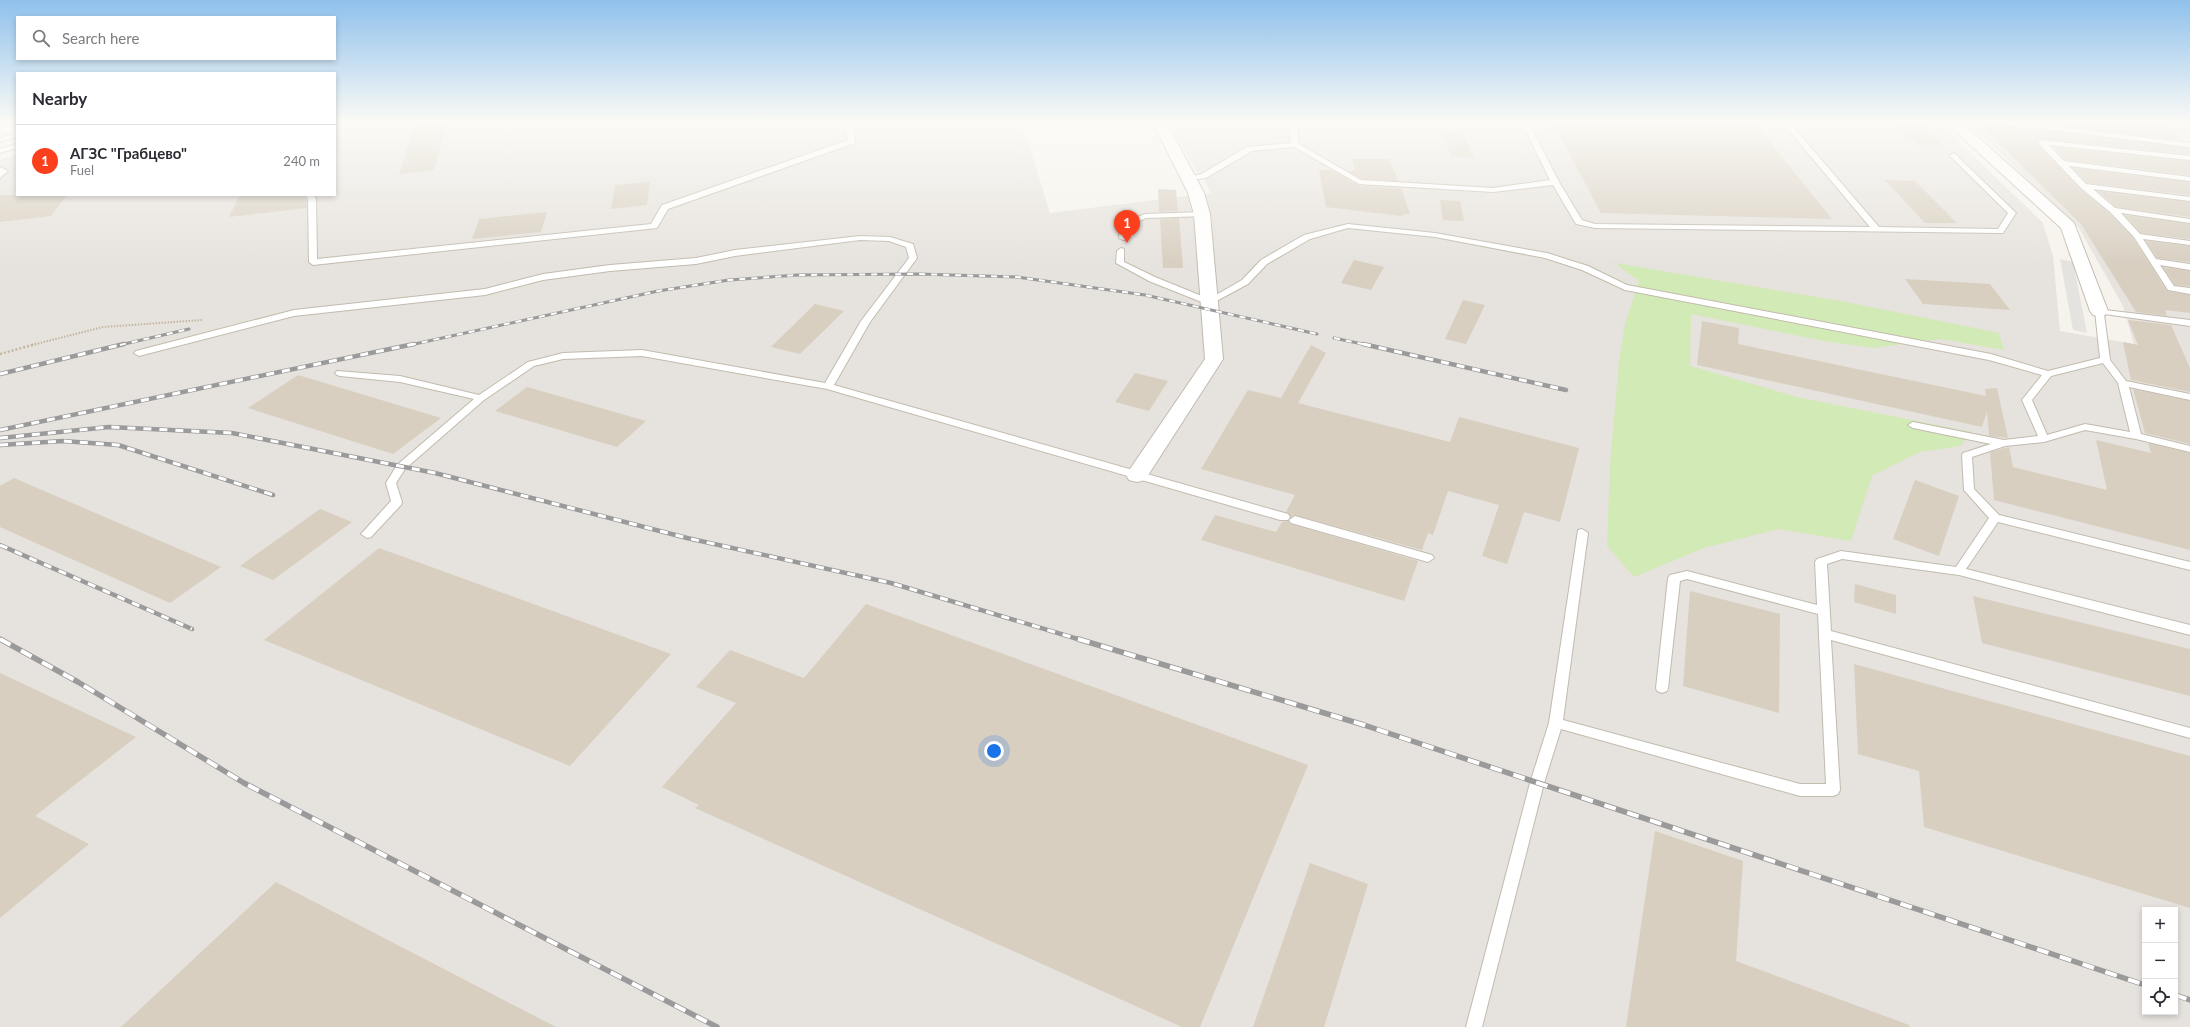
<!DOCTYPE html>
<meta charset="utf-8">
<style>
:root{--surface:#fff;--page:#f2f2f3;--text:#2b2b33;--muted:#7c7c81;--line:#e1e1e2;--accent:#fc3f1d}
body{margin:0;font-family:Lato,sans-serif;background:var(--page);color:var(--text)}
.controls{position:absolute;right:12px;bottom:12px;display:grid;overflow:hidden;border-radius:0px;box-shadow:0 2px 6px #0003}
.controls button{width:36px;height:36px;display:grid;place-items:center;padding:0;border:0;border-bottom:1px solid var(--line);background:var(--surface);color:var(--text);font:20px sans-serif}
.you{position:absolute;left:994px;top:751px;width:14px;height:14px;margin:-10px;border:3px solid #fff;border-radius:50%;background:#1a73e8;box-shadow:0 0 0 6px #1a73e833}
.badge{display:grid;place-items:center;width:26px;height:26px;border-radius:50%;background:var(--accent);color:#fff;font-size:13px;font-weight:700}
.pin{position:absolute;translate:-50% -33px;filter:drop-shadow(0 1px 2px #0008)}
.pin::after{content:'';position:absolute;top:21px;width:14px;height:12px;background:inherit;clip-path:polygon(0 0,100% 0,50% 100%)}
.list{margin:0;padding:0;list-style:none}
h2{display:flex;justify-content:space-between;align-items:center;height:52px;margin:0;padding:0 16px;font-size:17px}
h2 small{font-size:13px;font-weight:400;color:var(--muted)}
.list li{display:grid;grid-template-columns:26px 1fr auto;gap:12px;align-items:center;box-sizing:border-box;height:72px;padding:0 16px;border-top:1px solid var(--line)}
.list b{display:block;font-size:15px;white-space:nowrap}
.list p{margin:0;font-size:13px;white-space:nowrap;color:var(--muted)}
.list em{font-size:13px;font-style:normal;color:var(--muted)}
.icon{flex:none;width:22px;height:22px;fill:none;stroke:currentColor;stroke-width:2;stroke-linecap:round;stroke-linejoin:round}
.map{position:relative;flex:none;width:2190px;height:1027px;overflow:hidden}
.search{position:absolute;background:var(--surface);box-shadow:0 2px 6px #0003;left:16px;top:16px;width:320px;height:44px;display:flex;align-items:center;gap:10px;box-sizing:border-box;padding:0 14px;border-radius:0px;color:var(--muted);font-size:15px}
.panel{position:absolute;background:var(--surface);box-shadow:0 2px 6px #0003;left:16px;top:72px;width:320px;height:124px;border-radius:0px}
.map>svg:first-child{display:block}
</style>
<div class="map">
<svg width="2190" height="1027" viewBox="0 0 2190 1027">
<rect width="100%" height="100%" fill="#f6f3ec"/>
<path fill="#e6e2dd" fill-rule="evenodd" d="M335,121H1016L1024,129L1050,213L1211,193L1201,173L1197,172L1167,121H1937L2043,223L2053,256L2060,331L2134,344L2123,306L2079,228L1975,129V121L2041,124L2190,144V1027H0V222L20,195H335ZM2145,910H2175V1012H2145Z
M2055,121H2190V140L2178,138Z
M17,154V194L0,218V160Z"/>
<path fill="#d2eab5" d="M1615,263L1841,301L1999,333L2004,350L1940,339L1873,348L1824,341L1691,314L1690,366L1797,397L1972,432L1960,446L1920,452L1872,476L1851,541L1778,529L1704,548L1634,577L1607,546L1610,464L1619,361L1625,324L1639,281Z"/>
<path fill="#e5e3e0" d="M2060,259L2073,262L2087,333L2073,330Z"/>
<path fill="#d8cfc1" d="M416,121H448L434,170L399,174Z
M1552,121H1753L1832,219L1601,213Z
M1892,121H1918L1943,145L1916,144Z
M2004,121H2129L2171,127L2179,140L2036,123Z
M1980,125L2036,129L2190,148V154L2039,139L2038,140V145L2080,189L2109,213L2133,238L2167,291L2190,295V313L2165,310L2167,316L2136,312L2081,224Z
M1441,132H1463L1474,158L1452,157Z
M2053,147L2190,161V175L2065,160Z
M1352,159H1390L1398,181L1361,179L1348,171H1355Z
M2073,168L2190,182V195L2087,183Z
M1319,170H1332L1359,186L1401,188L1410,214H1403V216L1326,207Z
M1885,180L1915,181L1957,223H1925Z
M650,182L647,205L611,209L615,185Z
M1158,189L1176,190L1178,211L1159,212Z
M2098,191L2190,202V217L2116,207Z
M0,195H67L51,216L0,222Z
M240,195H305L307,208L229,217Z
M1440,200L1460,201L1464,221L1443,220Z
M547,212L541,232L472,239L479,219Z
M2125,215L2190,224V239L2141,233Z
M1179,218L1183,268H1163L1160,219Z
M2146,241L2190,246V262L2157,258Z
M1354,260L1384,267L1371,290L1341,283Z
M2163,267L2190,271V286L2175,285Z
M1905,279L1990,284L2010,310L1923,304Z
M1463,300L1485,305L1466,344L1445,339Z
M815,304L844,311L800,354L771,347Z
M2128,320L2171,325L2190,368V392L2131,380L2123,342L2138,345Z
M1702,321L1739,328L1738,344L1986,396L1985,389L1997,388L2008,438L1989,436L1987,411L1982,427L1697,365Z
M1311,345L1326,353L1298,403L1450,442L1459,417L1579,448L1560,522L1524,512L1507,564L1482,556L1499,505L1448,491L1433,535L1428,533L1422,550L1295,515L1291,517L1286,512L1295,495L1201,469L1248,390L1281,398Z
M1135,373L1168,381L1149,411L1115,402Z
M298,375L441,418L393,454L248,408Z
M527,387L646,421L617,447L495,411Z
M2133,389L2190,401V444L2145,433Z
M2096,440L2151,453L2148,443L2190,453V550L1994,500L1990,452L2009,447L2013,467L2107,490Z
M14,478L221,567L170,603L0,527V486Z
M1915,480L1959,496L1939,556L1893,539Z
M320,509L352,522L273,580L240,566Z
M1215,515L1276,532L1282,522L1288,521L1291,524L1418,561L1404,601L1201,540Z
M379,548L671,654L570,766L264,640Z
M1855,584L1896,595V614L1854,602Z
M1690,591L1780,614L1779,713L1683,686Z
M1973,596L2190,649V696L1982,643Z
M866,604L1308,765L1200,1027H1182L695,808L699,805L662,787L736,703L696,687L730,650L804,678Z
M1854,664L2190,756V908L1924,827L1919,771L1858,754Z
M0,673L136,737L35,816L89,844L0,918Z
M1655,831L1743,861L1736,961L1909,1025V1027H1626Z
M1310,863L1368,884L1324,1027H1253Z
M276,882L556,1027H121Z"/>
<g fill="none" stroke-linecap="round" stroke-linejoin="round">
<defs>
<path id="service" d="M844,121H852L855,143L668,209L657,228L313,265L309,262L308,199L306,195H314L316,199L317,259L651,224L662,205L848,140Z
M1289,121H1297L1299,144L1361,180L1493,188L1550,180L1521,121H1528L1559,182L1582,220L1595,224L1870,227L1781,121H1788L1879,227L1998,229L2008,213L1951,157L1950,155L1954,153L2016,213L2003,233H2000L1595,228L1576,224L1553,185L1493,192L1359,184L1294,147L1252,151L1206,178L1189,180L1185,178L1201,174L1247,147L1291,143Z
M1450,121H1457L1459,131H1453Z
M1964,121L2036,124L2190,143V147L2036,128L1967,123Z
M17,133V137L0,142V138Z
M2039,140L2190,156V160L2049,145L2064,161L2190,177V181L2069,166L2086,184L2190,197V201L2093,189L2115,208L2190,219V223L2121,213L2140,234L2190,241V245L2143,239L2156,259L2190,264V270L2160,265L2174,286L2190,288V294L2168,290L2134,237L2110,212L2081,188L2039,144Z
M17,144V148L0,153V149Z
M0,167L8,171L0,178Z
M1202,212L1206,214L1205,216L1146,218L1128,226L1126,240H1123L1119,238L1121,223L1145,214Z
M1348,224L1435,233L1547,253L1588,266L1627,285L1991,354L2048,371L2100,358L2095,311L2096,309L2190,320V326L2104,314L2110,360L2126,381L2190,394V400L2129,387L2141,434L2190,446V452L2136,439L2085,430L2044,442L2005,446L1972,457L1974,489L1999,515L2190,562V570L1998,522L1966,569L2190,625V635L1959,575L1842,559L1827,564L1831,631L2190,728V738L1831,640L1840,790L1838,794L1833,796H1800L1561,729L1544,783L1482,1027H1466L1530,783L1549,723L1578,530L1582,529L1588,533L1563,720L1800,784H1826L1818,614L1687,579L1680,581L1668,688L1667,691L1662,693L1657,691L1656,688L1668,578L1670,575L1687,571L1817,605L1815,562L1817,559L1841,551L1956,567L1989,518L1964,490L1962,455L1963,453L1991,444L1913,428L1908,425L1913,422L2004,440L2038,436L2022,400L2042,375L1989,360L1625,290L1582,270L1545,258L1435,237L1348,228L1310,239L1267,264L1248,284L1209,305L1149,281L1116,263L1117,251L1121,248L1124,249V262L1155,277L1209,299L1242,280L1261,260L1304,235ZM2103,363L2118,383L2130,432L2085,424L2047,435L2032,400L2051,376Z
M860,236L890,237L913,244L917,258L870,322L834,385L1288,514L1290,517L1288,520H1280L827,389L642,356L563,359L534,366L484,400L405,469L396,483L402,502L401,505L371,537L367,538L361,534L391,501L386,483L397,465L474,399L400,382L340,376L337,375L335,373L337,371L400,376L479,395L528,362L563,353L642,350L825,383L861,321L909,258L906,247L889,241L860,240L735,256L696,264L610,271L543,280L485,295L294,316L139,356L134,353L136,351L294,310L485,289L543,274L610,265L696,258L735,250Z
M1295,516L1432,555L1434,558L1428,562L1291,523L1289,520Z"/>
<path id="minor" d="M1152,121H1166L1204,193L1210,214L1223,359L1145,480L1137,482L1129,480L1126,475L1205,359L1194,214L1188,193Z
M1944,121H1960L2074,223L2108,311L2105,315L2099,316L2093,315L2090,311L2061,228Z
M0,125L17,126V134L0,133Z"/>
</defs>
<use href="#service" stroke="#c2bbae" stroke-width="2"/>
<use href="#minor" stroke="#c2bbae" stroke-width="2"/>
<path stroke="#c4b79f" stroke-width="2" stroke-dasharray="1.5 1.5" stroke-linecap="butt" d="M32,345L103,327L202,320"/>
<path stroke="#c4b79f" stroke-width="2.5" stroke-dasharray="2 2" stroke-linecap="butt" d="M0,354L36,344"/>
<use href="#service" fill="#fff" fill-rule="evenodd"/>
<use href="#minor" fill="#fff" fill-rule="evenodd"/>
<defs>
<path id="rail-far2" d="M1334,338L1367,345
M120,345L189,329
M410,345L658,291L729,280L798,275L918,274L1017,277L1145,295L1317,334"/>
<path id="rail-far1" d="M1363,344L1566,390
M0,374L124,344
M0,430L414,344
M0,438L109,427L232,433L435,473L687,538L891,583L1081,640
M0,445L63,441L118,445L273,495
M0,545L192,629
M0,639L2,640"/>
<path id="rail" d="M0,639L78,682L244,783L717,1027
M1078,639L1364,725L2145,985
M2175,995L2190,1000"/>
</defs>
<use href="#rail-far2" stroke="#9a9a9a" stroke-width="3"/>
<use href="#rail-far1" stroke="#9a9a9a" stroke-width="4.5"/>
<use href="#rail" stroke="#9a9a9a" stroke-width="5.5"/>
<use href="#rail-far2" stroke="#fff" stroke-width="2" stroke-dasharray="6" stroke-linecap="butt"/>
<use href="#rail-far1" stroke="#fff" stroke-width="3" stroke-dasharray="8" stroke-linecap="butt"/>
<use href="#rail" stroke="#fff" stroke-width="4" stroke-dasharray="12" stroke-linecap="butt"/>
</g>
<linearGradient id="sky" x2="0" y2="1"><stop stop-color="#8fc1ec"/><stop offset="0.46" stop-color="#fbfaf6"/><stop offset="1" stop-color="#fbfaf6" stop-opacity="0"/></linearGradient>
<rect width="2190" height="265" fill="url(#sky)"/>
</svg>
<div class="controls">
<button>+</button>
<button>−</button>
<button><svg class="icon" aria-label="locate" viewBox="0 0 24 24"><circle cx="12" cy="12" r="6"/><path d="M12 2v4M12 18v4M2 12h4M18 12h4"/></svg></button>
</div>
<div class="you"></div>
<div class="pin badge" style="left:1127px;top:243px">1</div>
<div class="search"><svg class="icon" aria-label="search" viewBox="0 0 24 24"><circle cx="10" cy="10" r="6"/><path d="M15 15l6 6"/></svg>Search here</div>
<section class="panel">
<h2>Nearby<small></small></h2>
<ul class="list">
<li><span class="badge">1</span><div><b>АГЗС &quot;Грабцево&quot;</b><p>Fuel</p></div><em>240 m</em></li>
</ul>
</section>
</div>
